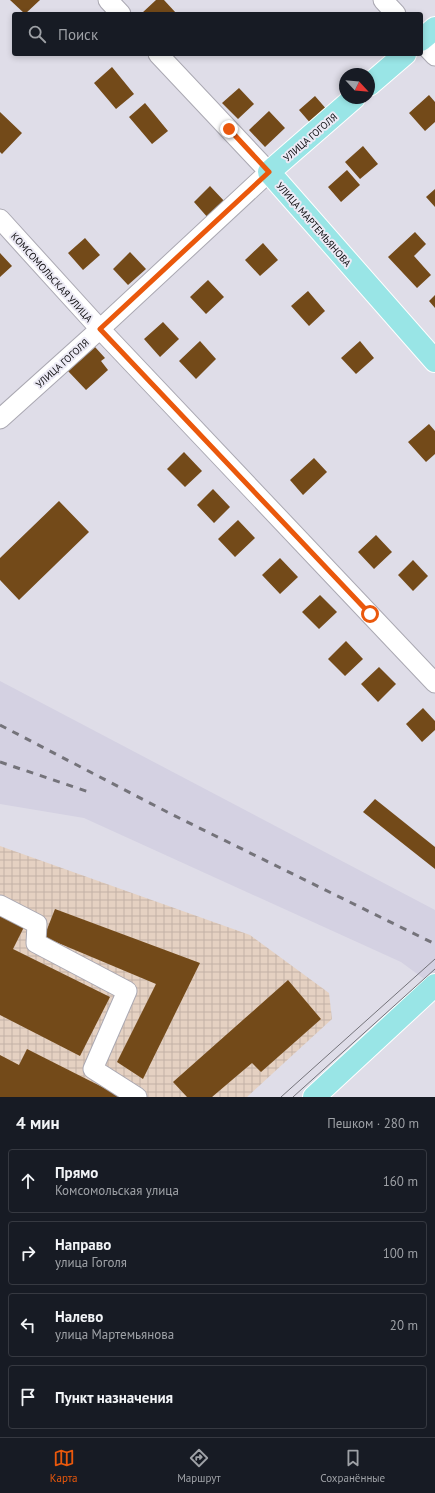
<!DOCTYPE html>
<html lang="ru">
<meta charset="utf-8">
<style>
:root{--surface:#171b24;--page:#242831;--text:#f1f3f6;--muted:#9ea1a6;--line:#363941;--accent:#ea580c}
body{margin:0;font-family:"PT Sans",sans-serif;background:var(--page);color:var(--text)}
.compass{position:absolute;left:339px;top:68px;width:36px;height:36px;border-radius:50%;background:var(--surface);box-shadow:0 2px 6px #0003;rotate:116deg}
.stop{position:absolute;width:12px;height:12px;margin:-9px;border:3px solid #ea580c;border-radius:50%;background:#fff}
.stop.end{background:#ea580c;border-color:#fff;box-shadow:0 1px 4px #0008}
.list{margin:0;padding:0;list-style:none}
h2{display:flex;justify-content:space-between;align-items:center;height:52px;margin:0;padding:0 16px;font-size:17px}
h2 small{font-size:13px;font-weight:400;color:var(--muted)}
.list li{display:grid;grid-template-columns:26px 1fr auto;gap:12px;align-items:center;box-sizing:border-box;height:64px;margin:0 8px 8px;padding:0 8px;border:1px solid var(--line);border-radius:4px}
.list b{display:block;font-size:15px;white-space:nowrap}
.list p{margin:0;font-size:13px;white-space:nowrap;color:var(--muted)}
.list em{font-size:13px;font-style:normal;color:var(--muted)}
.icon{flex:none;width:22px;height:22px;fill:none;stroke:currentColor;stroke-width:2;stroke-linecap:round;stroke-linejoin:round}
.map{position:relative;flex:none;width:435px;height:1097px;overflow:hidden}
.search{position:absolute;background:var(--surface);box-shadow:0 2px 6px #0003;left:12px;right:12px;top:12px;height:44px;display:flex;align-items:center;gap:10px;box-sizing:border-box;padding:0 14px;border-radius:4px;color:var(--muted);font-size:15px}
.sheet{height:340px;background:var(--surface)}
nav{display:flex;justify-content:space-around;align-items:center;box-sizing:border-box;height:56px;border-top:1px solid var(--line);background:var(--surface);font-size:11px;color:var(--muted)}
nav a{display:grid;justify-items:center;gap:2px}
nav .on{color:var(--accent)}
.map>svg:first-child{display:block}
</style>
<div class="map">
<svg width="435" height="1097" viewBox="0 0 435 1097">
<defs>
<pattern id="industrial-grid" width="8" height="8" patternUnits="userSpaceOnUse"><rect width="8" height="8" fill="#e5d1c2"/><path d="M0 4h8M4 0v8" fill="none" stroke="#c3b2a6"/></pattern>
</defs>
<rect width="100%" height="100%" fill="#dfdde8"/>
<path fill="#d4d1e2" d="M0,681L435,910V987L401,962L84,818L0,804Z"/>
<path fill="url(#industrial-grid)" d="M0,846L250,935L329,993L332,1019L247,1097H0Z"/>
<path fill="#734a19" d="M10,0H40L25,14Z
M156,0H164L176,13L143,14L142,13Z
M112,67L134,94L116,109L94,83Z
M239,88L254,104L238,119L222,103Z
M429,95L435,102V122L425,131L409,113Z
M315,96L328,111L312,125L299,110Z
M145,103L168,131L152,144L129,117Z
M269,111L285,128L265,147L249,130Z
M0,112L22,133L2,154L0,152Z
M363,146L378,164L360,179L345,162Z
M347,170L360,185L341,202L328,187Z
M210,186L226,203L209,219L194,202Z
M435,189V207L426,197Z
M415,232L426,244L414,256L431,275L417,288L388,257Z
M85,238L100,255L83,270L68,253Z
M263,243L278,260L260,276L245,260Z
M130,252L146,269L128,285L113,269Z
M0,253L12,266L0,277Z
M208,280L224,297L206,314L190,297Z
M308,291L325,311L309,326L291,306Z
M435,295V308L429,301Z
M163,322L179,339L160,357L144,339Z
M200,341L216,359L196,379L179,361Z
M360,341L374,358L356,374L341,358Z
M95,347L105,358L101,361L108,370L86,390L68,371Z
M429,424L435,431V454L426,462L408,442Z
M184,452L202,471L185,487L167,469Z
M314,458L327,472L303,495L290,480Z
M213,489L230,507L214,523L197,505Z
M59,501L89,532L19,600L0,580V558Z
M238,520L255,538L235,557L218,539Z
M376,535L392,552L374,569L358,552Z
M280,558L298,577L280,594L262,575Z
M413,560L428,576L413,591L398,575Z
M320,595L337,612L319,629L302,612Z
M346,641L363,659L345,676L328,659Z
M379,667L396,684L378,702L361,684Z
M423,708L435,721V730L422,742L406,724Z
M375,799L435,847V869L363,812Z
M55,909L200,963L143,1079L117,1062L156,984L44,937Z
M0,910L26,923L13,949L110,997L80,1056L0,1015Z
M288,980L321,1019L261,1072L252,1063L212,1097H187L173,1082Z
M27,1049L122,1097H0V1055L19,1065Z"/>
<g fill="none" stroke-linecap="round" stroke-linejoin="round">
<defs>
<path id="minor" d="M108,0L121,14
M383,0L396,14
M421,41L435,56
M0,219L100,329L435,683
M0,419L100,329L269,172L158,54
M0,905L37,924L36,943L127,991L93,1069L137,1097"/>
<path id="major" d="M421,40L435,28
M369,85L405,54
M354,98L269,172L435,361
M314,1097L435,985"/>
</defs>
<use href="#minor" stroke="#aaa8b2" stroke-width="21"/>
<use href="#major" stroke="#fff" stroke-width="24"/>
<use href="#minor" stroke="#fff" stroke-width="19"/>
<use href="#major" stroke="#99e5e6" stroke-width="22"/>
<path stroke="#74737a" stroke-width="1" d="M281,1097L435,959
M293,1097L435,969"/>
<path stroke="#74737a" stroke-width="3" stroke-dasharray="7 7" stroke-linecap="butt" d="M0,725L171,814L435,944
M0,762L92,793"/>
</g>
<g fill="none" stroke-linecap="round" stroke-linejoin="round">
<path stroke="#ea580c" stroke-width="5" d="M229,129L269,172L100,329L370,614"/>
</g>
<g text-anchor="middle" stroke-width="4" stroke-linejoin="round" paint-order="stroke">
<g font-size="10" fill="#0c0b0e" stroke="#eceaf5">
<text transform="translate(310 137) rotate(-41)" y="4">УЛИЦА ГОГОЛЯ</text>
<text transform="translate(314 224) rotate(49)" y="4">УЛИЦА МАРТЕМЬЯНОВА</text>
<text transform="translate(52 277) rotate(48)" y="4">КОМСОМОЛЬСКАЯ УЛИЦА</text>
<text transform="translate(62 363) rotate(-42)" y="4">УЛИЦА ГОГОЛЯ</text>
</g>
</g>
</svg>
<svg class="compass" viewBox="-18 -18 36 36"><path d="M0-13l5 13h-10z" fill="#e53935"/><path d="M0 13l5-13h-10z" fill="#9ea1a6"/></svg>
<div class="stop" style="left:370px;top:614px"></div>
<div class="stop end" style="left:229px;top:129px"></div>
<div class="search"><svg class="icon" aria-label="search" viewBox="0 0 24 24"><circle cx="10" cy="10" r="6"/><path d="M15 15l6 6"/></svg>Поиск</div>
</div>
<section class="sheet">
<h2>4 мин<small>Пешком · 280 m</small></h2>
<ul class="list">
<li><svg class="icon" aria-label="ahead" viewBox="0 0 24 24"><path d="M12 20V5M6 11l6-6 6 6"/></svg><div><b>Прямо</b><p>Комсомольская улица</p></div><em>160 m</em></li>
<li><svg class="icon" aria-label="right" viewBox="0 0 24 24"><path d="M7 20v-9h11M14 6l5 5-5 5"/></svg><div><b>Направо</b><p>улица Гоголя</p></div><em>100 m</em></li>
<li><svg class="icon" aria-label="left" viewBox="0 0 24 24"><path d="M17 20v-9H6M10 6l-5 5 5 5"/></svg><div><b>Налево</b><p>улица Мартемьянова</p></div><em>20 m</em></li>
<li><svg class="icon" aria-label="arrive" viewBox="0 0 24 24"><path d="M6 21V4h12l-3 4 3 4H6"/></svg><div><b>Пункт назначения</b></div></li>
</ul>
</section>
<nav>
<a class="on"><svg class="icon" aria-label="map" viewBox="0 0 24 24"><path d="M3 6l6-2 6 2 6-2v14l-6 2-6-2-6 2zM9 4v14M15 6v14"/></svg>Карта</a>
<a><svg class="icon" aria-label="directions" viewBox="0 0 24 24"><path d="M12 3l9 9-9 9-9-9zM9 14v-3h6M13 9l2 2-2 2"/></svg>Маршрут</a>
<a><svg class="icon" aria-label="saved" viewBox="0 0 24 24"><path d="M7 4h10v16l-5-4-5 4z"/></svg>Сохранённые</a>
</nav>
